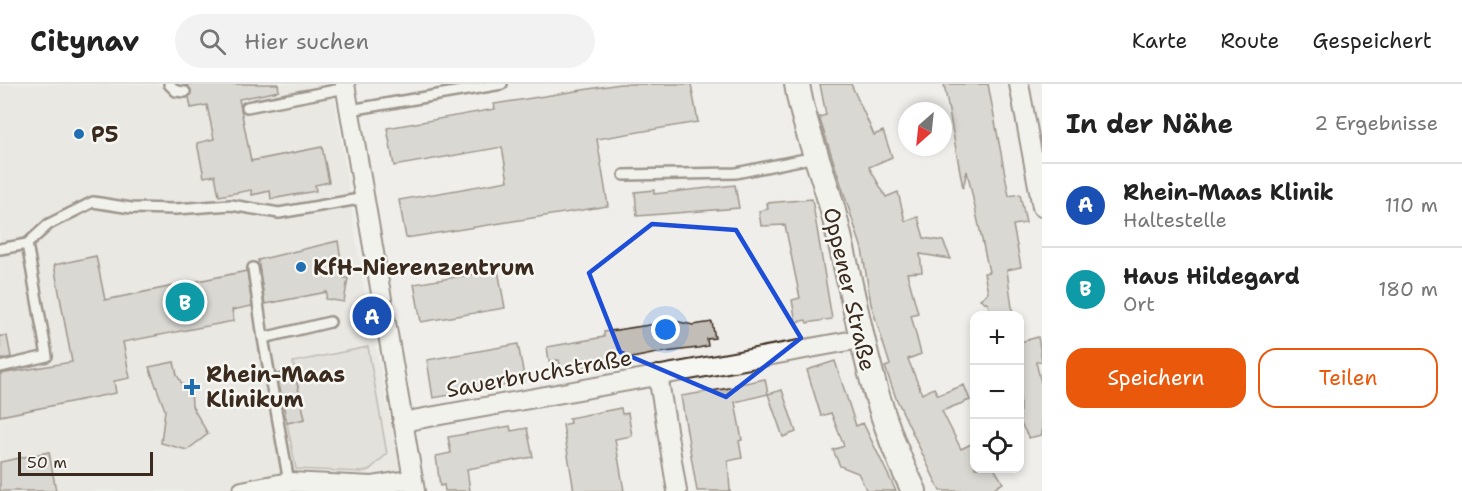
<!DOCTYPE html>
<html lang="de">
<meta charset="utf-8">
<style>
:root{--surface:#fff;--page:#f2f2f2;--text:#222;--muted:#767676;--line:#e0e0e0;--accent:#ea580c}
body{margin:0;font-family:"Shantell Sans",sans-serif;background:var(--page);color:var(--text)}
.controls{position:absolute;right:18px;bottom:18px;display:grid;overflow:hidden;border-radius:12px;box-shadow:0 3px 9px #0003}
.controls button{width:54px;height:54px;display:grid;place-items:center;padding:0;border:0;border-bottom:2px solid var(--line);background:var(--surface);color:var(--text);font:30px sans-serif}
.compass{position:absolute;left:898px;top:18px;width:54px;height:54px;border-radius:50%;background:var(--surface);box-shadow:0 3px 9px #0003;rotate:207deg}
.scale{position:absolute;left:18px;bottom:15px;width:135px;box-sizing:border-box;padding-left:6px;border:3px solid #3b2a1e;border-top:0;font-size:16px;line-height:21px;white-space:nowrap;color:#3b2a1e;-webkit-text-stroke:4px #f6f6f2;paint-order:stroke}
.you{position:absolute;left:666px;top:246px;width:21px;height:21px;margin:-15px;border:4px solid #fff;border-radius:50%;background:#1a73e8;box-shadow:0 0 0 9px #1a73e833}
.badge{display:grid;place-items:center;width:39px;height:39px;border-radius:50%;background:var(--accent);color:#fff;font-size:20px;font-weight:700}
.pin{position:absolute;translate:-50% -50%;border:3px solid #fff;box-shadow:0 2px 6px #0006}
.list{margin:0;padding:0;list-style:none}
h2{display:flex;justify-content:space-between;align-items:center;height:78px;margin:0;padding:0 24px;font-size:26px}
h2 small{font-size:20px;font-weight:400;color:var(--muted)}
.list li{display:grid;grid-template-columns:39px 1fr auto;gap:18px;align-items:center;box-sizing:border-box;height:84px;padding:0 24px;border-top:2px solid var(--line)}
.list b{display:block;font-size:22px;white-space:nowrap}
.list p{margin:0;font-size:20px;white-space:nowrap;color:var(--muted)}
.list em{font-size:20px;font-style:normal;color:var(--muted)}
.actions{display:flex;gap:12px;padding:18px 24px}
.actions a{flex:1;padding:14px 0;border:2px solid var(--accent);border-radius:18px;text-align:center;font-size:21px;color:var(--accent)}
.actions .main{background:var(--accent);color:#fff}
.icon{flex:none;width:33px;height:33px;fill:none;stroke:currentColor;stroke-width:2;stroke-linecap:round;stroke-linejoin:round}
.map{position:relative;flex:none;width:1042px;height:407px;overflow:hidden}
header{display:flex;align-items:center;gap:36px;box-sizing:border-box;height:84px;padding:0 30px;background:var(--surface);border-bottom:2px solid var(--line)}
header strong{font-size:28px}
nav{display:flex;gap:33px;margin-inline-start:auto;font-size:21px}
.search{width:420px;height:54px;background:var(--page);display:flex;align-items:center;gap:15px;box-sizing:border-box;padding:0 21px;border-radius:33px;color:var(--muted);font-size:22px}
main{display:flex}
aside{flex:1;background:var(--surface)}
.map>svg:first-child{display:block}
</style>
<header>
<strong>Citynav</strong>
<div class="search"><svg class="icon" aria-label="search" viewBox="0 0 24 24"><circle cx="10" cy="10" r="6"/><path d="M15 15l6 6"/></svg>Hier suchen</div>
<nav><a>Karte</a><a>Route</a><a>Gespeichert</a></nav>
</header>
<main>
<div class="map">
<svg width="1042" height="407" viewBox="0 0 1042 407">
<rect width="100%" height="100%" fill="#efeeea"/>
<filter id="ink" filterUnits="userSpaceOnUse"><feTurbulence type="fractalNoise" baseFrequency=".0167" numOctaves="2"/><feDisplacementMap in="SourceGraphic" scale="12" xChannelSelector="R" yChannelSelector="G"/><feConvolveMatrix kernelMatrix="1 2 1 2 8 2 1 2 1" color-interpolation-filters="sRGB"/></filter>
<g filter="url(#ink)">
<path fill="#e2dfdb" d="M332,0L363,200L404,407H0V1Z"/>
<path fill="#d4d1cc" stroke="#887e75" stroke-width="1.5" d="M368,263L387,370L369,386L361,388L296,385L287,339L305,335L293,278Z"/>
<path fill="#c2bdb7" stroke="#3b2a1e" stroke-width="1.5" d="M186,0H278L279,7L239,15L251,77L322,63L329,98L315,101L316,107L271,115L270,107L252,111L251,106L219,112L215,91L204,93L197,59L214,55L207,21L191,24L189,13L191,6Z
M620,0H691L698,38L597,55L608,122L406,154L399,116L508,97L502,63L394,82L387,44L495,25L494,20Z
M820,0H851L874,51L883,47L892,73L869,83L886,113L898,108L905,137L918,133L924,154L943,157L951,175L920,170L922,188L907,189L918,229L911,231L921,270L908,275L922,310L934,304L938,311L964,301L970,316L942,327L961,365L975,358V384H994L1003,399L990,407H940L896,314L885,283L890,281L871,220L862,165L819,33L826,31Z
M944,0H988L1009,112L1020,110L1026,139L1013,141L1021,183L1007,186L1013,231H990L988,220L980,215L988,209L984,189L989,188L967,87L963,104Z
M735,101L739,124L637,132L635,108L654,106V110Z
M812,115L832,235L807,239L806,236L796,238L792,216L800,214L785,141L761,142L759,127L768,125L767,119Z
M338,157L344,194H348L344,218L326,215L327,208L265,220L258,176Z
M96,172L105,216L247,187L252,222L232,226L234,237L123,258L130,294L114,297L116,309L0,332V290L72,278L54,181Z
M498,186L505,224L421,238L414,200Z
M675,237L693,241L712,238L715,254L707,255L708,262L698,264L657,269L562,288L559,276L549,277L547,263L604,253V248Z
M0,252H7L11,273L0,276Z
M1038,253L1042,277L1036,278L1042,303V351L1029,354L1020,338V258Z
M518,260L525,298L433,314L427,276Z
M835,277L856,342L863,339L896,407H867L858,389L840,382L833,366L844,362L831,329L821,332L807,286Z
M174,278L177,291L185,305H191L192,322L208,350L187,366L161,359L165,326L149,283Z
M294,286L305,335L287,339L277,290Z
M765,295L768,310L735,318L742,356L739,357L742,374L728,377L730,407H697L681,312L735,303V301Z
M782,306L796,348L783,353L768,310Z
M621,324L622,330L628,329L632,352L615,355L624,407H574L563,341L570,339L569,334Z
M510,342L511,347L527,344L533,373L467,385L470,407H445L444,401L440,402L436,372L451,369L448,353Z
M49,368L56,407H0V378Z"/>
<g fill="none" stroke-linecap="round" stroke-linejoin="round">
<defs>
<path id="service" d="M169,0L176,7L185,8
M247,23L346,4
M350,26L502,0
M624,91L736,89L815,73
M0,165L27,160L49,140L93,118L131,124L176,125L231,121L279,129L365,114
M253,184L263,254
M0,283L47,272L27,160
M289,398L263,254L330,238"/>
<path id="minor" d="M345,0L415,407
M1019,0L1042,123
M658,291L677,407
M402,338L860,255
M242,407L289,398L372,402L413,395"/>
<path id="tertiary" d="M797,0C804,44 822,84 833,127C858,225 868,315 914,407"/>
</defs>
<use href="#service" stroke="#3b2a1e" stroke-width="14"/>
<use href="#minor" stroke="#3b2a1e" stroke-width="22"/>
<use href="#tertiary" stroke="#3b2a1e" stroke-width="28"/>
<use href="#service" stroke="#f6f6f2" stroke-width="9"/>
<use href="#minor" stroke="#f6f6f2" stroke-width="18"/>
<use href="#tertiary" stroke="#f6f6f2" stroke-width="24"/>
</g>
</g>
<path d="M0 0H1042V407H0ZM652,140L736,146L801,254L726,313L620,268L589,189Z" fill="#efeeea" fill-opacity=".55" fill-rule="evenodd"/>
<path fill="none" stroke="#1d4ed8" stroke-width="4.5" stroke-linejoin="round" d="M652,140L736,146L801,254L726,313L620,268L589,189Z"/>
<g fill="#1f6fb2" stroke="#f6f6f2" stroke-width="2">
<circle cx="79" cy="50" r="6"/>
<circle cx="301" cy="183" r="6"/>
<path d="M189 294h6v6h6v6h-6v6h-6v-6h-6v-6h6z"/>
</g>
<g text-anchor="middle" stroke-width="5" stroke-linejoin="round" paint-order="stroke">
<g font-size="22" font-weight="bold" fill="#3b2a1e" stroke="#f6f6f2" text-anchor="start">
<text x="91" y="58">P5</text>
<text x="313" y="191">KfH-Nierenzentrum</text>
<text x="206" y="298">Rhein-Maas<tspan x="206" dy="25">Klinikum</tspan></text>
</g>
<g font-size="22" fill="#3b2a1e" stroke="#f6f6f2">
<text transform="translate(850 205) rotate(77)" y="8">Oppener Straße</text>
<text transform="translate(539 289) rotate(-10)" y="8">Sauerbruchstraße</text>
</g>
</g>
</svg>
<div class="controls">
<button>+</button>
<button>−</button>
<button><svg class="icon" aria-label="locate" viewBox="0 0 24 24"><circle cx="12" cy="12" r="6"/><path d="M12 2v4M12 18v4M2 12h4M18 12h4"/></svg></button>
</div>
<svg class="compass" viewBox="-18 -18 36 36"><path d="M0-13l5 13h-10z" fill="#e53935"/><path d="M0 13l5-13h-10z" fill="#767676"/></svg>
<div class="scale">50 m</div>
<div class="you"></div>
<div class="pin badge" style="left:372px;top:232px;background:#1a4fb4">A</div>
<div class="pin badge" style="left:185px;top:218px;background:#0f9aa8">B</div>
</div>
<aside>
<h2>In der Nähe<small>2 Ergebnisse</small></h2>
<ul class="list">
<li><span class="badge" style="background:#1a4fb4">A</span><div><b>Rhein-Maas Klinik</b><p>Haltestelle</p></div><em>110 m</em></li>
<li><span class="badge" style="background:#0f9aa8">B</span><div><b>Haus Hildegard</b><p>Ort</p></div><em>180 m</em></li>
</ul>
<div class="actions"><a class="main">Speichern</a><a>Teilen</a></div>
</aside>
</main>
